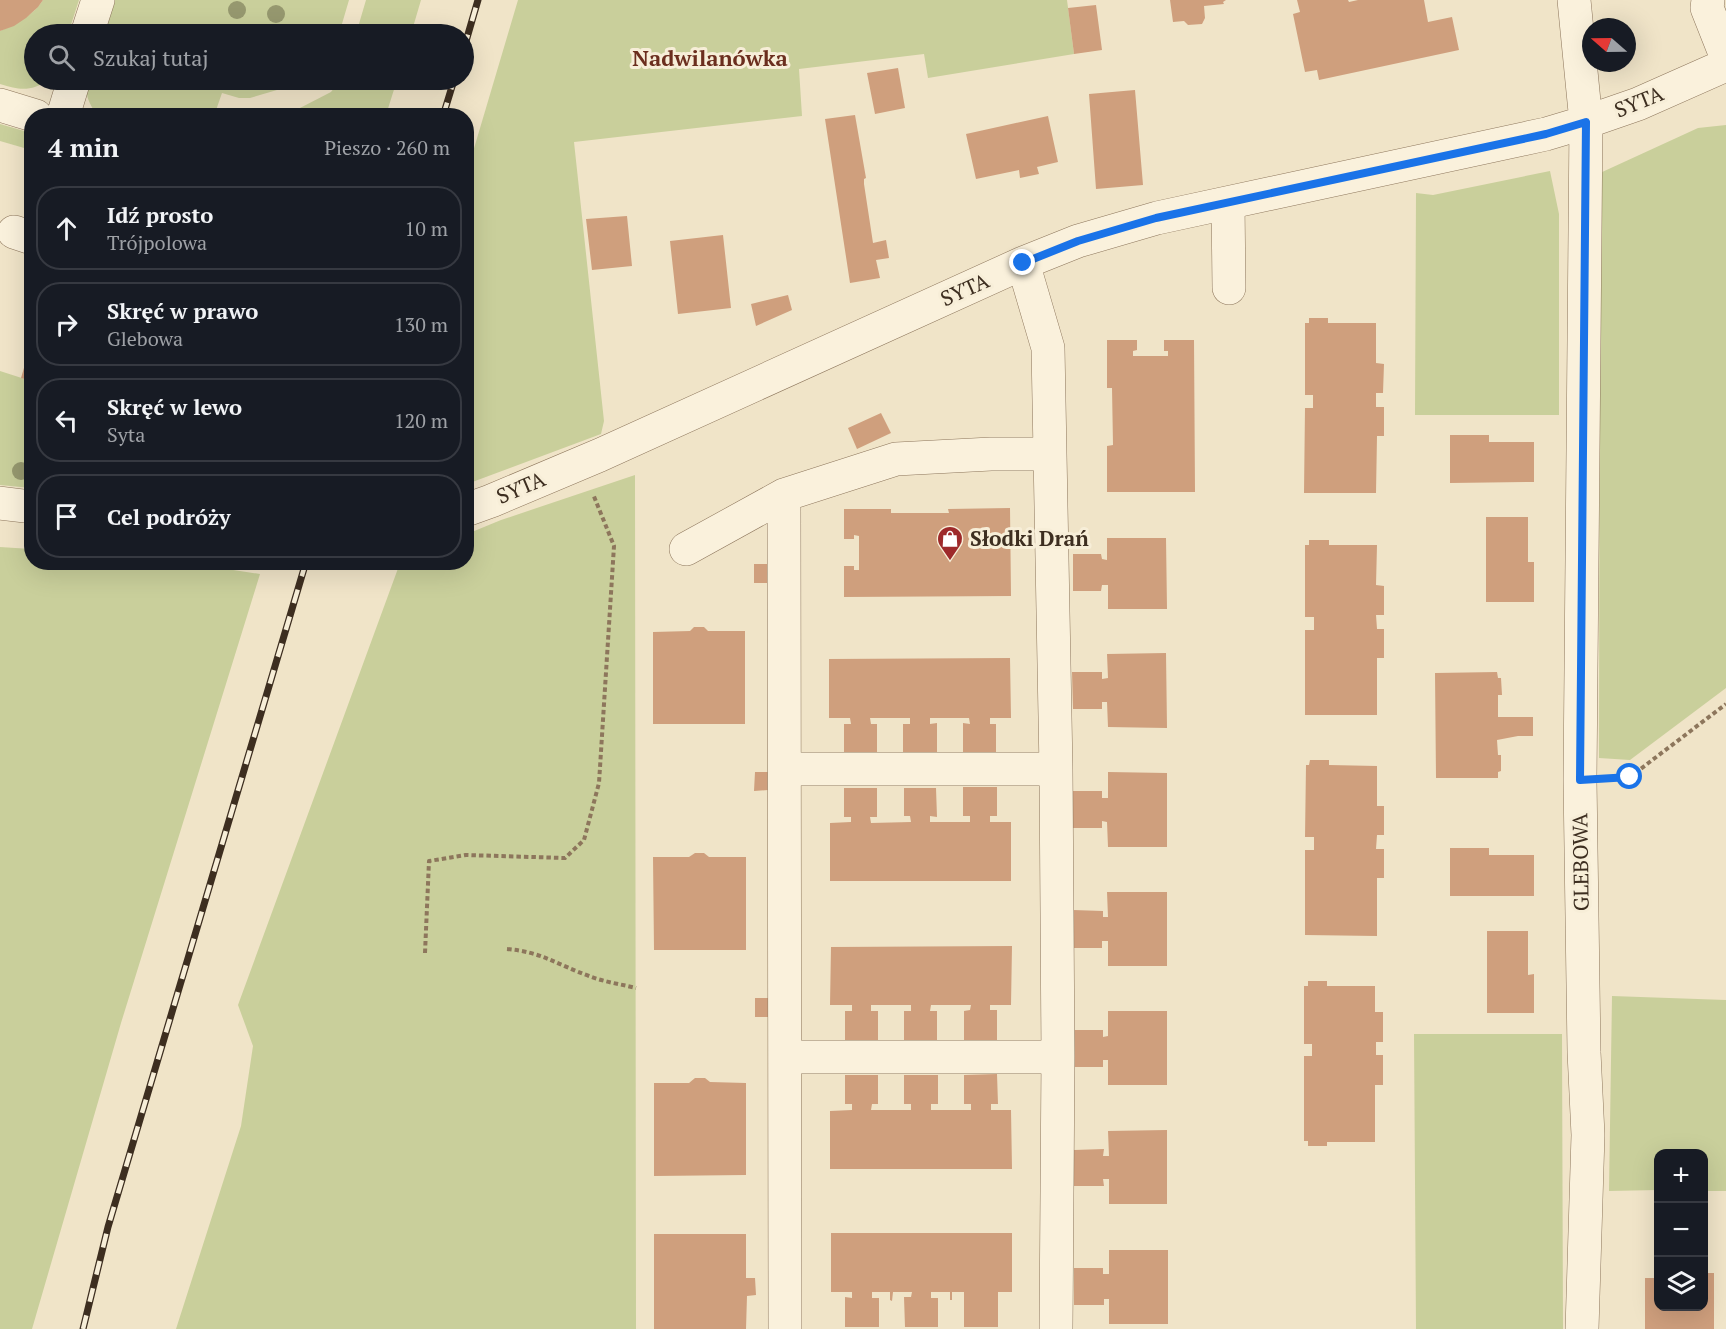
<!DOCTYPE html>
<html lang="pl">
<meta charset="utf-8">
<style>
:root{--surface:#171b24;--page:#20242c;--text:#f1f3f6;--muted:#9ea1a6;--line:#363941}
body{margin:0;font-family:"PT Serif",serif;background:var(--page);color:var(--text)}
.controls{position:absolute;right:18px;bottom:18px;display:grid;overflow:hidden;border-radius:12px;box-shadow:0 6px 24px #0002}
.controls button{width:54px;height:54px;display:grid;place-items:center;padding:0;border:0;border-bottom:2px solid var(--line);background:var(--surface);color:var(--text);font:30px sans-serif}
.compass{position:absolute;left:1582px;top:18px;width:54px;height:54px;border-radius:50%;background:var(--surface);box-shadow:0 6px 24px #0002;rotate:290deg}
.stop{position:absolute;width:18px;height:18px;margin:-14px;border:4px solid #1a73e8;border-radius:50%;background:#fff}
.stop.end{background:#1a73e8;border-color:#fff;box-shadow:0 2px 6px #0008}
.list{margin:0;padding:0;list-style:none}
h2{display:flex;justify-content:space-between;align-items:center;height:78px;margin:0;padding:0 24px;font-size:26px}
h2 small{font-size:20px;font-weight:400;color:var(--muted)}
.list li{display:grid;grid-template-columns:39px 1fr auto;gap:18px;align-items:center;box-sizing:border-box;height:84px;margin:0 12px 12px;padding:0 12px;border:2px solid var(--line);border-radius:24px}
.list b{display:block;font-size:22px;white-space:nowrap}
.list p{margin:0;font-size:20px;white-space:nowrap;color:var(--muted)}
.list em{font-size:20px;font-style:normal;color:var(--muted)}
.icon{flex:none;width:33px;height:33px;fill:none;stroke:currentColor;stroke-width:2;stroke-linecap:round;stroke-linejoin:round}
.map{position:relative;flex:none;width:1726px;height:1329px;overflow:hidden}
.search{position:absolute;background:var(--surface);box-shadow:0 6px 24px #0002;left:24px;top:24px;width:450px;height:66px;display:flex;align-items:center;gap:15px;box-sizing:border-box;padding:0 21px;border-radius:33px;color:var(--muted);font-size:22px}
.panel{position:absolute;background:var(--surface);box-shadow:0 6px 24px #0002;left:24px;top:108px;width:450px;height:462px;border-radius:24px}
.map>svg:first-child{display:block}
</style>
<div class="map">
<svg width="1726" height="1329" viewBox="0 0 1726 1329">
<rect width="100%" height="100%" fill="#f0e4c8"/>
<path fill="#c9cf9b" d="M43,0H79L68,34H34V80H49C30,92 20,90 0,84V31C16,23 33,16 43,0Z
M108,0H349L339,34H98Z
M366,0H421L411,34H356Z
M518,0H1067L1074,54L928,78L924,54L799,69L802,116L574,142L604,421L601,434L467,484V172Z
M85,80H311L250,98H239L222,93L214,116L98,115C88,104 86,95 85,80Z
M340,80H397L386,115H318L298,109L331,92Z
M0,124L31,133V150L0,141Z
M1726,125V688L1630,760L1599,758L1600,173L1698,128Z
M1550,171L1559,214V415H1415L1416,193L1433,195Z
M0,371L31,381V488L0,485Z
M635,475L636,1329H176L241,1126L253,1046L238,1005L400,563L466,562L467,534L501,520Z
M0,547L31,549L32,562L188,563L260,574L121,1023L32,1329H0Z
M1612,996L1726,1000V1191H1704V1154H1658V1190L1609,1191Z
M1414,1034H1562L1563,1329H1416Z"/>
<path fill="#cf9f7d" d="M0,0H43L38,7L26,18L14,26L0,31Z
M1170,0H1226L1223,2L1224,4L1204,6L1205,18L1202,24L1188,25L1184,21L1173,22Z
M1297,0H1348L1349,2L1358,0H1424L1428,22L1452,17L1459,50L1319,80L1317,70L1305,72L1293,14L1300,12Z
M1096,5L1102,50L1074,54L1068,8Z
M898,68L905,108L875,114L867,73Z
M1135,90L1143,185L1096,189L1089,94Z
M855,115L866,178L864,179V184L873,243L886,240L889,258L876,260L880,278L850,283L825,119Z
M1048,116L1058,162L1037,167L1039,174L1020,178L1019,170L976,179L966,134Z
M627,216L632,266L592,270L586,219Z
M723,235L731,308L678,314L670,241Z
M788,295L792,310L756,326L751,304Z
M1309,318H1328V323H1376V363L1384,364L1383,393H1376V407H1384V436H1377L1376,493H1304L1305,408H1313V395H1305V323H1309Z
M1107,340H1137V350L1133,351V356H1168V351H1164V340H1194L1195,492H1107V446L1113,445L1112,388H1107Z
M31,344H32V381L21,378Z
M881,413L891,433L857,449L848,428Z
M1450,435H1489V442H1534V482L1450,483Z
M1010,508L1011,596L844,597V566H854V570H859V536L854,535V539H844V509H891V513H949L948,509Z
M1486,517H1528V562H1534V602H1486Z
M1107,538H1166L1167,609H1108V585H1102L1101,591H1073V554H1101L1102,559L1107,560Z
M1309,540H1329V545H1377L1376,585L1384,586V615H1376L1377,629H1384V658H1377V715H1305V630H1314V617H1305V545H1309Z
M754,564H767V583H754Z
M694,627H704L708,631H745V724H653V632L690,631Z
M1166,653L1167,728L1108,727L1107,702H1102V709H1073L1072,672H1102V679L1108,678L1107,654Z
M1010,658L1011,718H990V724H996V753H963V723L970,724L969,718H930V724L937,723V753H903V724H910V718H870L871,724H877V753H844V724H851L850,718H829V659Z
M1497,672L1498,678H1501L1502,695H1498V717H1533V736H1518L1497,740L1498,755H1501V771L1498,772V778H1436L1435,673Z
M1310,760H1329V765L1377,766V806H1384V835H1377L1376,849H1384V878H1377V936L1305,935V850H1314V837H1305L1306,765H1309Z
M755,772H768V790L754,791Z
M1108,772L1167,773V847H1108L1107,822L1102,821V828H1073V791H1102V798H1108Z
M963,787H997V816H990V822H1011V881H830V823L851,822V817H844V788H877V817H870L871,823L911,822L910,816H904V788H936L937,817L930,816V822H970V816H963Z
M1450,848H1489V855H1534V896H1450Z
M695,853H704L709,857H746V950H654L653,857H689Z
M1107,892H1167V966H1108V941H1102V948H1073V910L1103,911V917H1108Z
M1487,931H1528V975L1534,974V1013H1487Z
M1012,946L1011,1005H990V1010H997V1040H964V1011L970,1010L971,1005H931L930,1011H937V1040H904V1011H911V1005H871V1011H878V1040H845V1011H852V1005H830L831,947Z
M1308,981H1327V986H1375V1012H1383V1042H1376V1055H1383V1085H1375V1142H1327V1146H1308V1141H1304V1056H1312V1044H1304V986H1308Z
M755,998H768V1017H755Z
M1108,1011H1167V1085H1108V1060H1103V1067H1074L1073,1030H1103V1037L1108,1036Z
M997,1074L998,1104H991V1110H1011L1012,1169H830V1111L852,1110V1104H845V1075H878V1104H872L871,1110H911V1104H904V1075H938V1104H931V1110H971V1104H964V1075Z
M695,1078H705L710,1082L746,1083V1175L654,1176V1083H689Z
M1167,1130V1204H1109V1179H1103L1104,1186H1074V1150L1104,1149L1103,1156H1109L1108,1131Z
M831,1233H1012V1292H998V1327H964V1292H952V1300H950V1292H931V1298H938V1327H905L904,1297H911L912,1292H893L892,1301L890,1300V1292H872V1298H879V1327H845V1297L852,1298V1292H831Z
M654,1234H746V1278H755L756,1295L747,1296L746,1329H654Z
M1109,1250H1168V1324H1109V1299H1104V1305H1074V1268H1103V1274H1109Z
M1704,1273H1714V1329H1645V1278H1658V1306H1704Z"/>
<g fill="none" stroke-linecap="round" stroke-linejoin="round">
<defs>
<path id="minor" d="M1574,0L1586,122L1580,780L1584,1052L1588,1135L1582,1329
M1708,0L1707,8L1726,56
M87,34L98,0
M0,105L36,116
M63,116L74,80
M1228,203L1229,288
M14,232L32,238
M1023,263L1048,348L1056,769L1058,1057L1056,1329
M784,495L785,1329
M0,503L32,507
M466,510L491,501L600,455L1023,263L1078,241L1157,218L1546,134L1586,122L1638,104L1726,65
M686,549L784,495L896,459L991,454H1050
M785,769H1056
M785,1057H1058"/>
</defs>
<use href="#minor" stroke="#8d765c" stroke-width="34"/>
<path stroke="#8d765c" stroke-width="4" stroke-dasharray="4.5 3" stroke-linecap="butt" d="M1614,778L1630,777L1726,704
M507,949C542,952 558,965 589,976C604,982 620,984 636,988
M425,953L429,861L466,855L565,858L584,840L599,783L614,546L593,494"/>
<use href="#minor" stroke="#faf1dc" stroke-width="33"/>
<defs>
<path id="rail" d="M464,48L478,0
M443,116L454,80
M83,1329L108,1227L306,562"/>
</defs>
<use href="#rail" stroke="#3d2e20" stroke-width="7"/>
<use href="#rail" stroke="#f7eed8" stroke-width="4.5" stroke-dasharray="14" stroke-linecap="butt"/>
</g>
<g fill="#96986f">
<circle cx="237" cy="10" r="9"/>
<circle cx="276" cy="14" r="9"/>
<circle cx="21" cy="471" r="9"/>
</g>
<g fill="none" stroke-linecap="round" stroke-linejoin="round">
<path stroke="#1a73e8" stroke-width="8" d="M1023,263L1078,241L1156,218L1546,134L1586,122L1580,780L1630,777"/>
</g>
<defs>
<symbol id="shop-pin" viewBox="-11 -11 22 30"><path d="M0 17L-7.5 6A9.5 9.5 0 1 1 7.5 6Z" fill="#9e2a2b" stroke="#f7eed8"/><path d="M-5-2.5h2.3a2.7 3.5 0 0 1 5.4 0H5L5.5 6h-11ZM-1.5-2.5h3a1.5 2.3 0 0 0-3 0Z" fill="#fff"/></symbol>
</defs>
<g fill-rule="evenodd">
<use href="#shop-pin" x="935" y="524" width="30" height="40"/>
</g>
<g text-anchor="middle" stroke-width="6" stroke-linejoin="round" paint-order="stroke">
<g font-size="21" fill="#3d2e20" stroke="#f7eed8">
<text transform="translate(1639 102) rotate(-22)" y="7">SYTA</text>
<text transform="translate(965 290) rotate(-24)" y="7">SYTA</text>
<text transform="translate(521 488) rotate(-23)" y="7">SYTA</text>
<text transform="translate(1581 862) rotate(-91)" y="7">GLEBOWA</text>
</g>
<g font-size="21" font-weight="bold" fill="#3d2e20" stroke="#f7eed8" text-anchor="start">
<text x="970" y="546">Słodki Drań</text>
</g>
<g font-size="22" font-weight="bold" fill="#6b2e1e" stroke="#f7eed8">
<text x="710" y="66">Nadwilanówka</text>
</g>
</g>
</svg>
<div class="controls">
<button>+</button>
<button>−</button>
<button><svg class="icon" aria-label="layers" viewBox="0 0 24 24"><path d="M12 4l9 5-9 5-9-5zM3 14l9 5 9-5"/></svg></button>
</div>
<svg class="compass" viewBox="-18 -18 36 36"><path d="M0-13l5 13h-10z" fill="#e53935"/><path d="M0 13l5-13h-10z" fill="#9ea1a6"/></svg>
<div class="stop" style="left:1630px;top:777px"></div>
<div class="stop end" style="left:1023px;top:263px"></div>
<div class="search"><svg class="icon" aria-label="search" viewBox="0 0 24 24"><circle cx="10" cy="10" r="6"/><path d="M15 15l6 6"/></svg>Szukaj tutaj</div>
<section class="panel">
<h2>4 min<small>Pieszo · 260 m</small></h2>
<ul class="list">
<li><svg class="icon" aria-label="ahead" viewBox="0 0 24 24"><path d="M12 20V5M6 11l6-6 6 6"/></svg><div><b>Idź prosto</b><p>Trójpolowa</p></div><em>10 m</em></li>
<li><svg class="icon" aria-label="right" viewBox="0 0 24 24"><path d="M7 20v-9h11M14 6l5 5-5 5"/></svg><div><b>Skręć w prawo</b><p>Glebowa</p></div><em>130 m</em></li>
<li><svg class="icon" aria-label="left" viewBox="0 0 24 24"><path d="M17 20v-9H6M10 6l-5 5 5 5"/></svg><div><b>Skręć w lewo</b><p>Syta</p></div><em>120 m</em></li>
<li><svg class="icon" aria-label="arrive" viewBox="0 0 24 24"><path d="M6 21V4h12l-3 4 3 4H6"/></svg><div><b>Cel podróży</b></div></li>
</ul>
</section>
</div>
